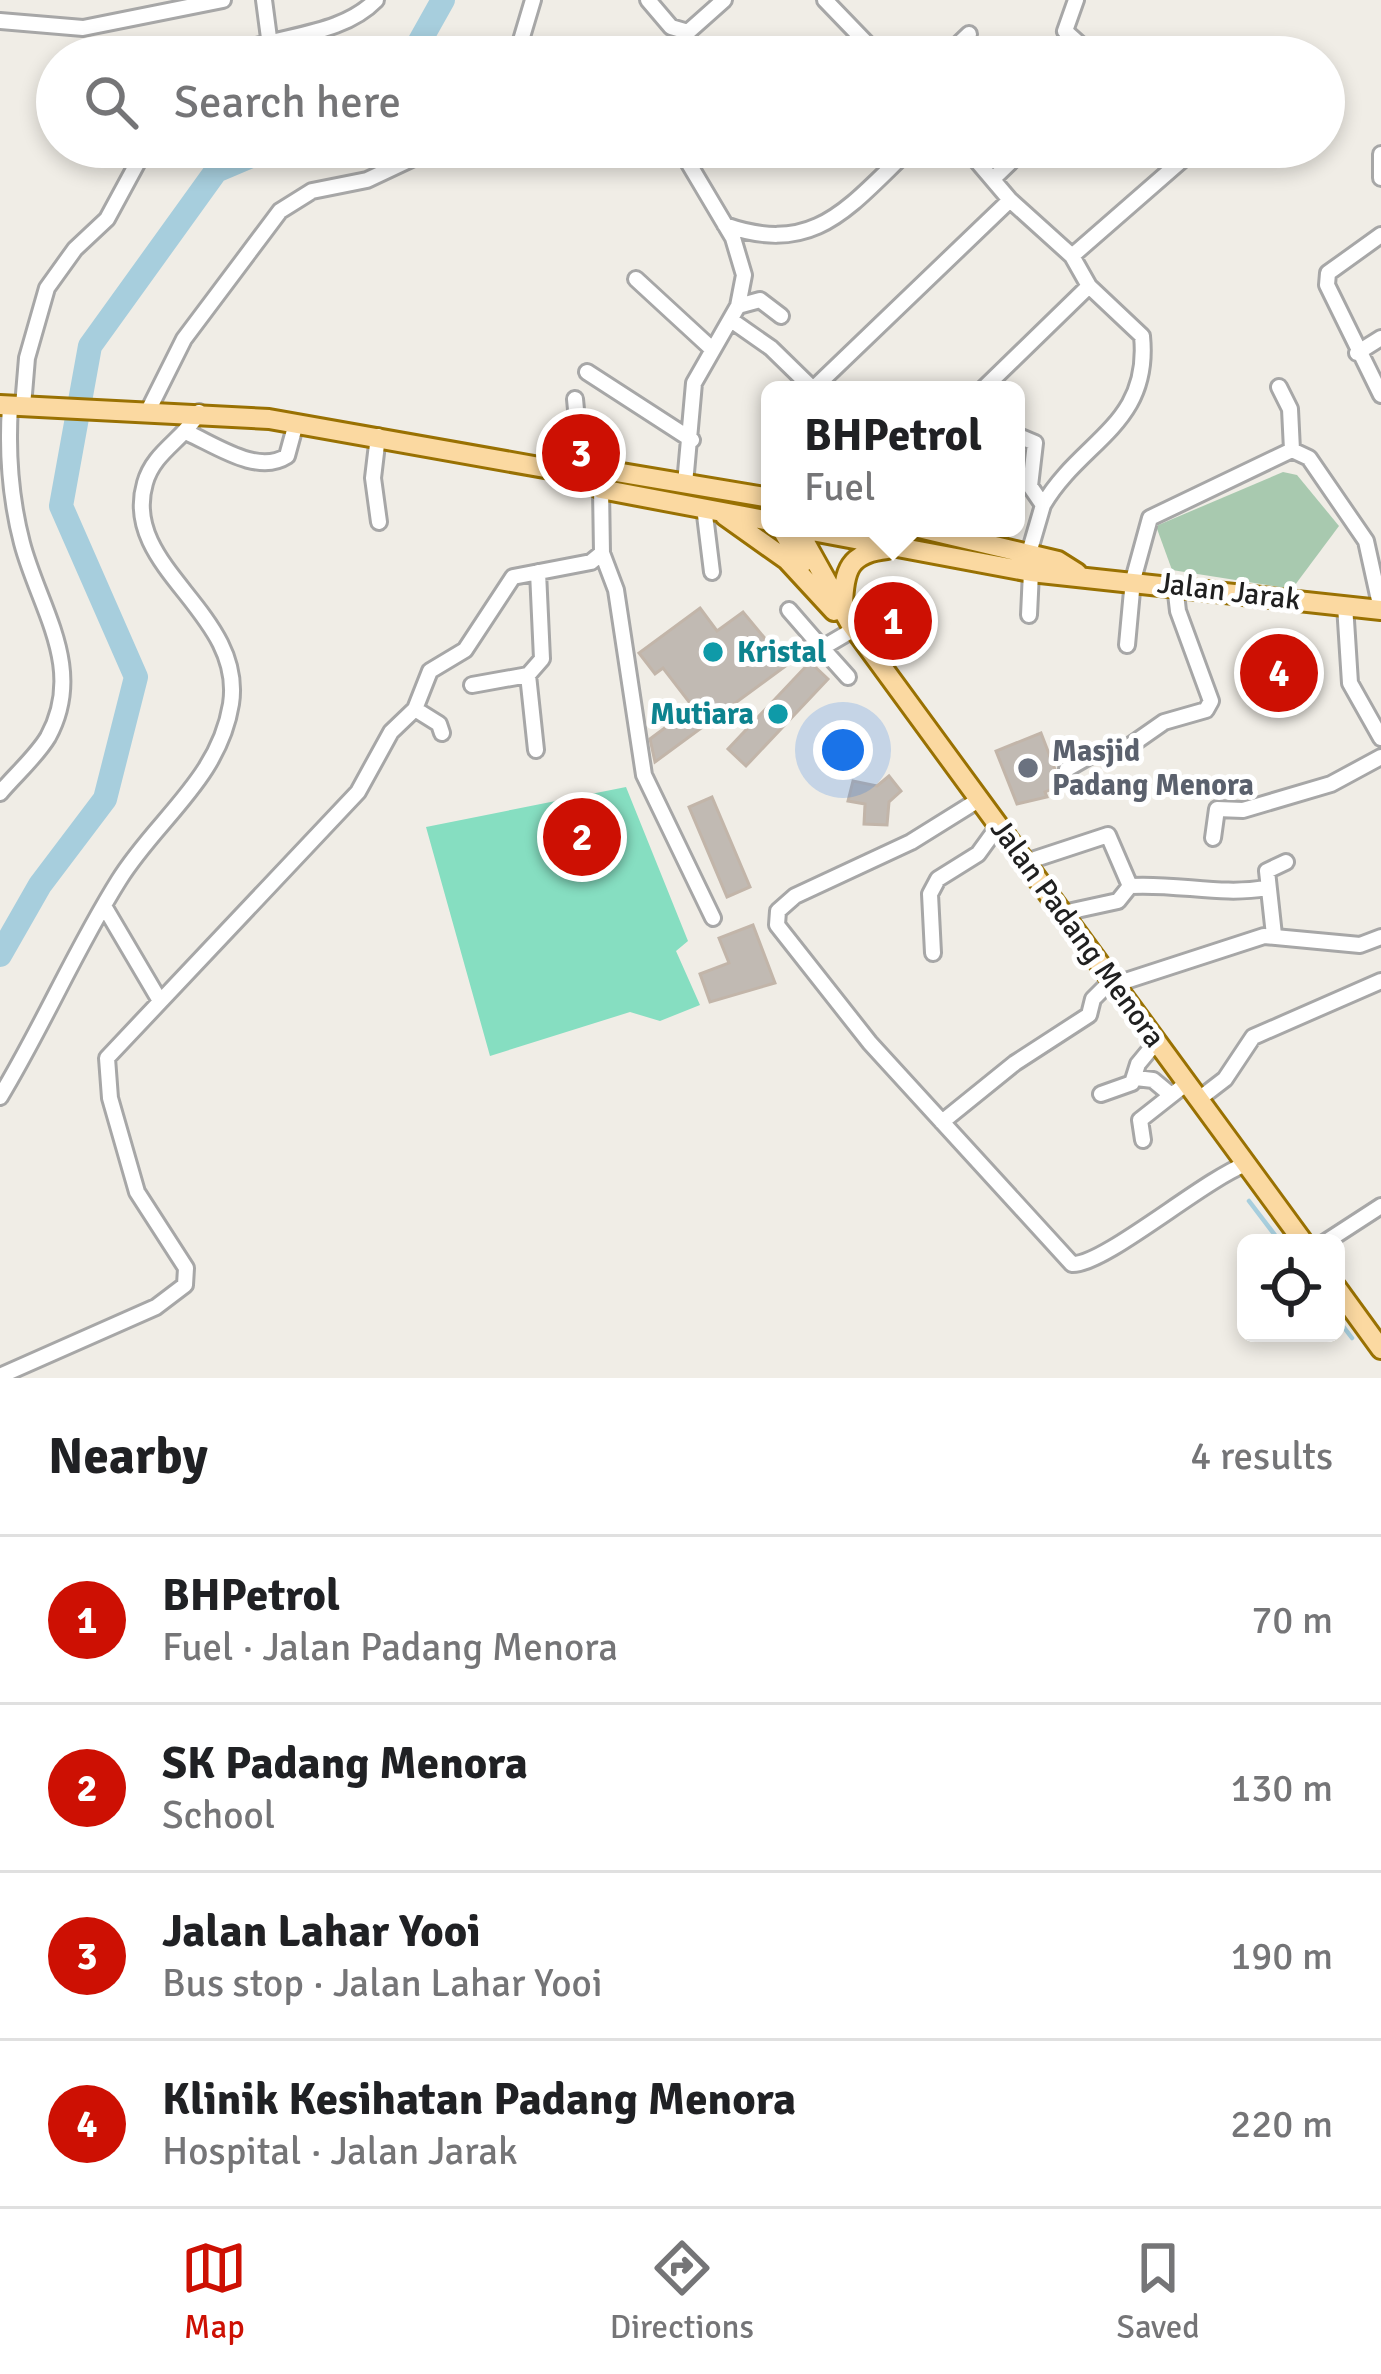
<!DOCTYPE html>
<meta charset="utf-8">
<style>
:root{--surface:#fff;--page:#f6f6f6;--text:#202124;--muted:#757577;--line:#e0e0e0;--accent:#cd1003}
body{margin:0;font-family:Signika,sans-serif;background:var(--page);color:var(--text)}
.controls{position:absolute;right:36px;bottom:36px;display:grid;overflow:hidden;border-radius:18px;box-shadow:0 6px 18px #0003}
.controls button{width:108px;height:108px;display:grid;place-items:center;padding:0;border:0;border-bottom:3px solid var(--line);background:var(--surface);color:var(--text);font:60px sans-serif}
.you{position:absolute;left:843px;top:750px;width:42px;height:42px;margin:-30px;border:9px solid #fff;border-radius:50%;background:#1a73e8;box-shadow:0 0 0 18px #1a73e833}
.badge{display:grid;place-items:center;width:78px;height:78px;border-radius:50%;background:var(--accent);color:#fff;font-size:39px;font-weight:700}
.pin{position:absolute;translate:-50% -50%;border:6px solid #fff;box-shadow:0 3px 12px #0006}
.popup{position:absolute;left:761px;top:381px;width:264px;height:156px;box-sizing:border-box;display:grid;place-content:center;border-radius:18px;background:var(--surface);filter:drop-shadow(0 3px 9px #0005);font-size:39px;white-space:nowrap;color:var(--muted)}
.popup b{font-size:45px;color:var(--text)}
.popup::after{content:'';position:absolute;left:50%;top:100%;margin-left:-24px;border:24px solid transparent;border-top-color:var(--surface)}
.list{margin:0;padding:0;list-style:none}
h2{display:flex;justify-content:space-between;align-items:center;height:156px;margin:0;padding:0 48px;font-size:51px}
h2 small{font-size:39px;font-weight:400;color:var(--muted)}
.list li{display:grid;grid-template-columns:78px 1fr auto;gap:36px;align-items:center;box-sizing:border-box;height:168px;padding:0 48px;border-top:3px solid var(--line)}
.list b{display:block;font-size:45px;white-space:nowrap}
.list p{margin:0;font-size:39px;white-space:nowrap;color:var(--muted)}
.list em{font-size:39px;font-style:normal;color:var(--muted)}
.icon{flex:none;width:66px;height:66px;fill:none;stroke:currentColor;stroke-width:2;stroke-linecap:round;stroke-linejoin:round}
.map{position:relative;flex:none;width:1381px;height:1378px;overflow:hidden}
.search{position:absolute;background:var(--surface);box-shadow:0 6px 18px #0003;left:36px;right:36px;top:36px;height:132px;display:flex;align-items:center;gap:30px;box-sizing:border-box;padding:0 42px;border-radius:66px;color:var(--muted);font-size:45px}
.sheet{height:828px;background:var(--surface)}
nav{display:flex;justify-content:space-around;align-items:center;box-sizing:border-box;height:168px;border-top:3px solid var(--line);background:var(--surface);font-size:33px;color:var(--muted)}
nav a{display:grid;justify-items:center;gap:6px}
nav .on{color:var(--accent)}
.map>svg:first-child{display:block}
</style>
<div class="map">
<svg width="1381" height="1378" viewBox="0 0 1381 1378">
<rect width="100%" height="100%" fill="#f0ede6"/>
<path fill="#a8c9af" d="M1283,472L1297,475L1339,526L1292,589L1172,570L1156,526Z"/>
<path fill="#86dec1" d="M626,787L688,941L676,951L700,1005L660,1021L630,1012L490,1056L426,827Z"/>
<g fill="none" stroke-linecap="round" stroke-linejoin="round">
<path stroke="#a7cedd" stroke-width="4.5" d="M1249,1201L1281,1243
M1336,1317L1352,1338"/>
<path stroke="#a7cedd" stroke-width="24" d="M411,57L443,0
M0,955L40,885L105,799L136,677L61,506L90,346L216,171L272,147"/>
</g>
<path fill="#c1bab3" stroke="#c2b5a9" stroke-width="3" d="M700,608L717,631L743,612L787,665L655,762L650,739L693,707L663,668L655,674L639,653Z
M1283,657L1299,696L1280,707L1259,671Z
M810,662L828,679L746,766L728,749Z
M1041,733L1061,785L1045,792L1047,797L1017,804L996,751Z
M889,776L901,791L889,802L887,825L864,824L865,804L848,801L853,781L877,786Z
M712,797L750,887L727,897L689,807Z
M753,925L775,983L710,1002L700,974L729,963L719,938Z"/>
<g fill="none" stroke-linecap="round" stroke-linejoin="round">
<defs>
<path id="minor" d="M264,0L269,38
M648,0L671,27L688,32
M825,0L880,57
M1076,0L1065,31L1094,57
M0,21L83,28L223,0
M227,57C274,34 339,38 376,0
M516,57L533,0
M679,57L688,32L724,0
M945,57L969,34
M679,147L733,238L744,275L738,306L694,383L685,484
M965,147L1010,200L1072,256L1089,286L982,390
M1381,154V178
M994,178L1026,147
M725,225C816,257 849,206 912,147
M1381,235L1328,273L1327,285L1381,395
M1072,256L1197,147
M636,279L712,349
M738,306L760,300L781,316
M731,320L771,348L813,389
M1357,353L1381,338
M587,372L692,440
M1279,387L1290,409L1292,450
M812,390L1010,200
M23,406L27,358L47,288L75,249L107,219L146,147
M148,411L184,339L280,211L312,191L367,180L437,147
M188,433C217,446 258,475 287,456L296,423
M1016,435L1035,443L1030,486L1043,505L1029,553
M378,436L373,478L379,522
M562,470L578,431L575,399
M601,489L602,553L616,590L644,775L713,918
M1043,505C1081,440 1151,425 1142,336L1089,286
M704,507L712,572
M1345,605L1350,683L1381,738
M789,610L822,648L885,611L900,630L876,658
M1029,615L1031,572
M1127,645L1133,580L1150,518L1292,450L1309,458L1366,541L1381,609
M822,648L848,677
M472,685L528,675
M415,709L439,724L442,733
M536,750L528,675L542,659L538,572
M1067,769L1093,754L1121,752L1164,722L1206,710L1211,701L1178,611L1175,585
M0,793C15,775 36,757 48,737C86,668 39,608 22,543C10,497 7,453 10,406
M980,799L911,842L795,896L778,911L777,925L870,1043L1072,1264C1103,1266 1203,1180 1246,1164
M1213,838L1217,809L1243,810L1331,784L1381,757
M1026,862L1108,835L1130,886
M1130,886C1178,883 1221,896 1266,888
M104,906L160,1001
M1063,913L1118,901L1130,886
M1274,935L1267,871L1286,862
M933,953L930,894L938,879L978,854L999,825
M1136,1078L1153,1080L1171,1095
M1101,1094L1132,1083L1138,1064L1157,1041
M0,1097C43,1026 75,950 119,880C156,820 219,779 231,704C245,612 120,568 145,483C154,451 184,440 199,412
M1199,1099L1225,1079L1253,1037L1381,981
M942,1122L1015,1063L1089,1015L1093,999L1104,988L1264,936L1360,945L1381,937
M1143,1140L1140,1120L1187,1083
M1324,1243L1381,1206
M0,1376L156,1307L185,1285L186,1268L137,1192L110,1098L107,1058L358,792L391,732L415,709L430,671L465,650L513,577L591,562L602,553"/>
<path id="major" d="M0,405L269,419L573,473L604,470L770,498
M573,473L601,489L770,521
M725,516L787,560L834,611
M781,528L802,564
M796,528L1031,572L1381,610
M797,528L850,623L1304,1243
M919,528L1058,561L1077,573
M843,605C844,570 849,553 887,549
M1336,1287L1381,1349"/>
</defs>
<use href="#minor" stroke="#a7a7a7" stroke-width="20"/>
<use href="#major" stroke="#997102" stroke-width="24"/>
<use href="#minor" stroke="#fff" stroke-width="14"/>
<use href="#major" stroke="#fbd9a1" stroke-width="18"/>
</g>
<g fill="#0f9aa8" stroke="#fff" stroke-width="4.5">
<circle cx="713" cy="652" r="12"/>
<circle cx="778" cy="714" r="12"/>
</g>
<circle fill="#6b7280" stroke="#fff" stroke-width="4.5" cx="1028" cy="768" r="12"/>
<g text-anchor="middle" stroke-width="10" stroke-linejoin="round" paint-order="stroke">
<g font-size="30" fill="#202020" stroke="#fff">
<text transform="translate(1229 591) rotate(7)" y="10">Jalan Jarak</text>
<text transform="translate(1078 933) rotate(54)" y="10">Jalan Padang Menora</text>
</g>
<g font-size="30" font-weight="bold" fill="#0d838f" stroke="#fff" text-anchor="start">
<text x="737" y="662">Kristal</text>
<text x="754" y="724" text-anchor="end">Mutiara</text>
</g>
<g font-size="30" font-weight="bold" fill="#5b616d" stroke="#fff" text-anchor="start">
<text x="1052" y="761">Masjid<tspan x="1052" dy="34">Padang Menora</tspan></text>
</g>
</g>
</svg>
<div class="controls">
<button><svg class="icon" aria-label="locate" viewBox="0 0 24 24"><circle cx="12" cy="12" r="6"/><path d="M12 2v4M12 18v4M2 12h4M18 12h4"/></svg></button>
</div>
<div class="you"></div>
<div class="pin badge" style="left:893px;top:621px">1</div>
<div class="popup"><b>BHPetrol</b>Fuel</div>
<div class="pin badge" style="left:582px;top:837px">2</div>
<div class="pin badge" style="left:581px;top:453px">3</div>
<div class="pin badge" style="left:1279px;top:673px">4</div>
<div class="search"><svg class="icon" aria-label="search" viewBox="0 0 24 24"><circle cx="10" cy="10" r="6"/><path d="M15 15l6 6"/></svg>Search here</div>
</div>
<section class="sheet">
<h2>Nearby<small>4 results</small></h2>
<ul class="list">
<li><span class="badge">1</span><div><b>BHPetrol</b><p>Fuel · Jalan Padang Menora</p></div><em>70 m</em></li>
<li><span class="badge">2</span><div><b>SK Padang Menora</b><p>School</p></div><em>130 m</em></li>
<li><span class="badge">3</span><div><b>Jalan Lahar Yooi</b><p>Bus stop · Jalan Lahar Yooi</p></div><em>190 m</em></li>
<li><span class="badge">4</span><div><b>Klinik Kesihatan Padang Menora</b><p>Hospital · Jalan Jarak</p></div><em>220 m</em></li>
</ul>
</section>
<nav>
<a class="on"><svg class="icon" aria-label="map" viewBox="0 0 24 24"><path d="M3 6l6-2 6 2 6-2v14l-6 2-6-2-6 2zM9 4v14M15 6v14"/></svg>Map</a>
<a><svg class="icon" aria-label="directions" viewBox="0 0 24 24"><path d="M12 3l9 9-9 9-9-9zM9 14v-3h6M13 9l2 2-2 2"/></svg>Directions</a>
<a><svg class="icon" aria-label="saved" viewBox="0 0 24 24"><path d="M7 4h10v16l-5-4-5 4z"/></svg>Saved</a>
</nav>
